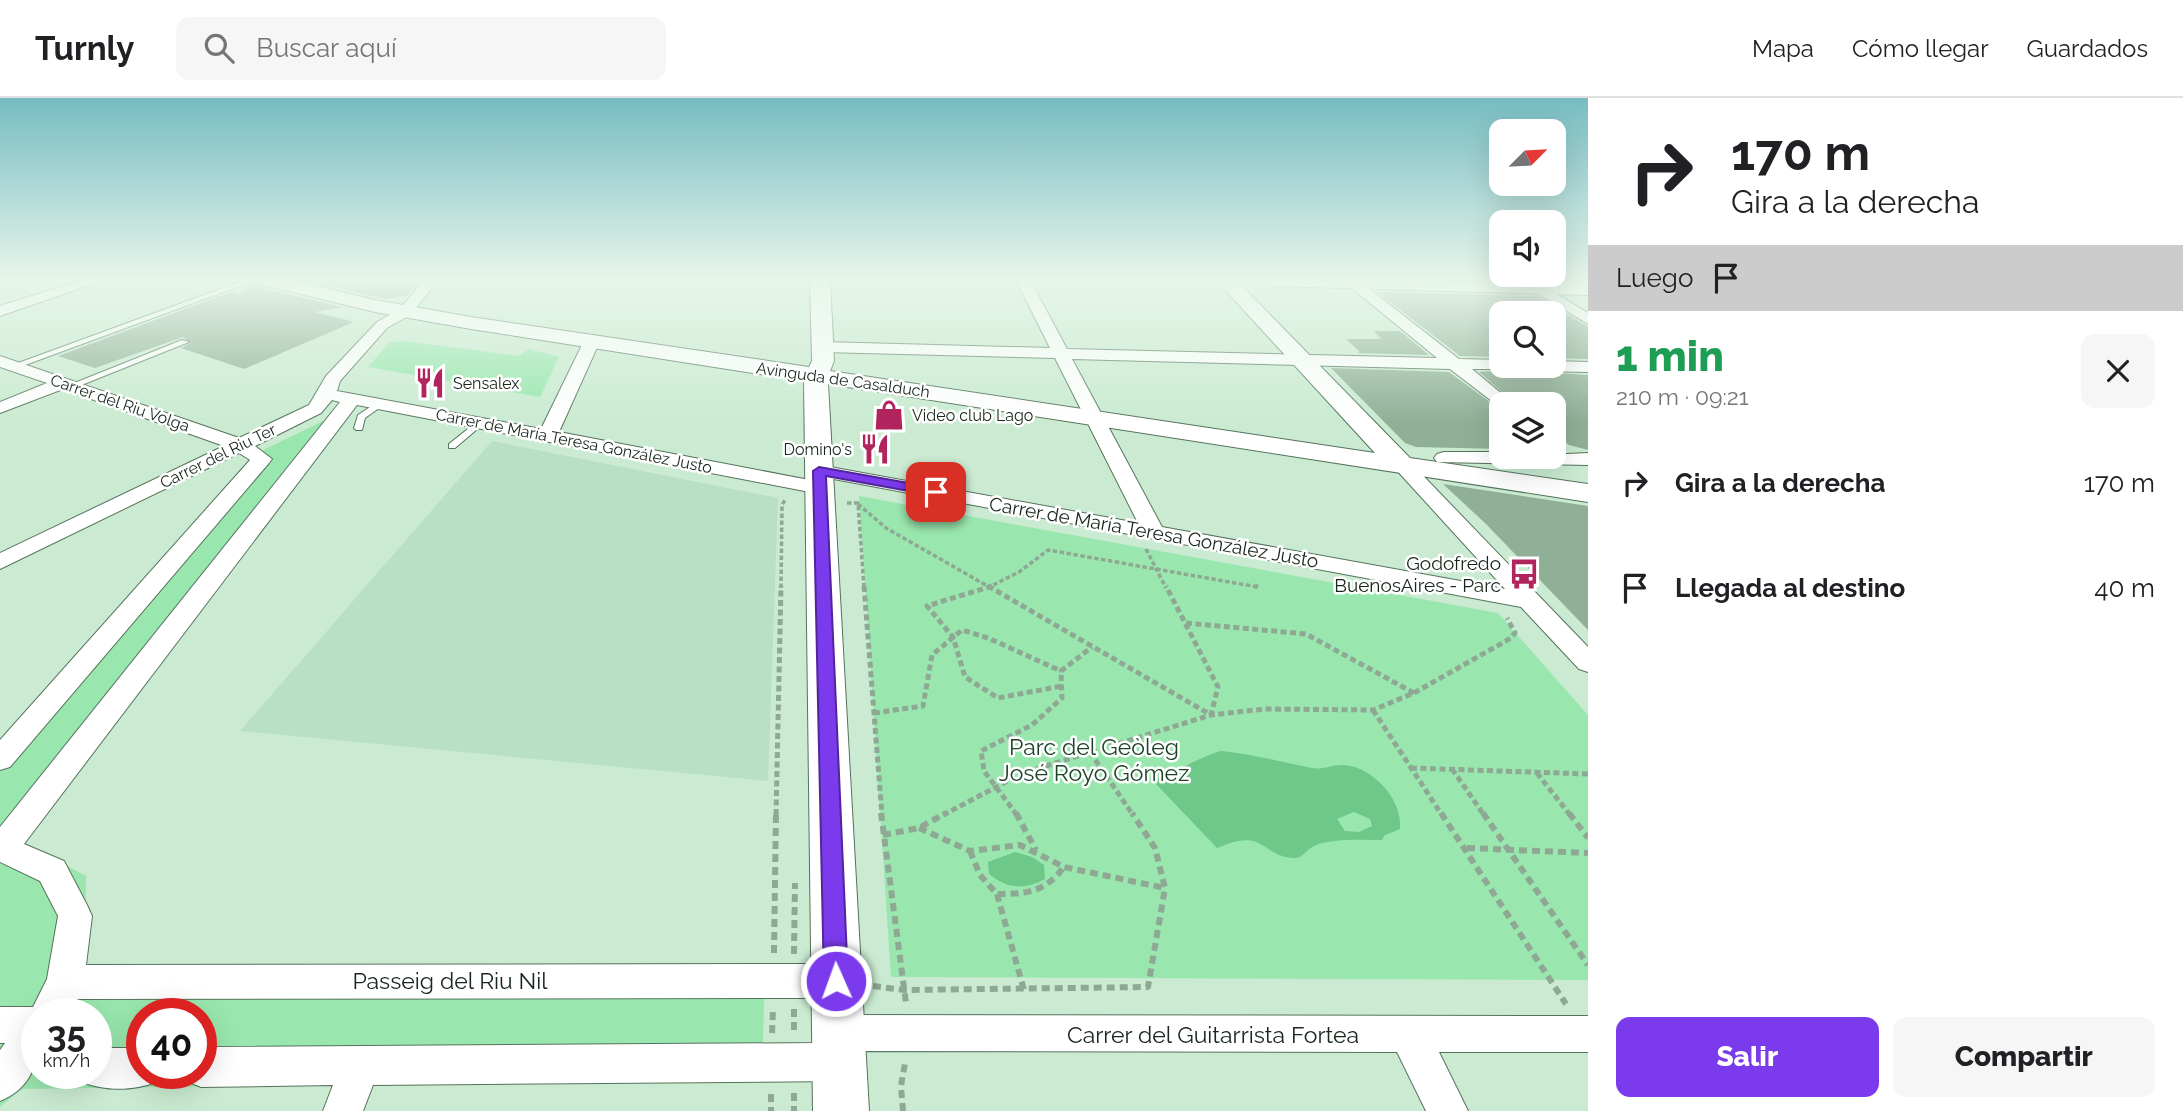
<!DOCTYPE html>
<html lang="es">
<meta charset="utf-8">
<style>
body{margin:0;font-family:Raleway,sans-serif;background:#f6f6f6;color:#202124;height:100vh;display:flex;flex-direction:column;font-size:26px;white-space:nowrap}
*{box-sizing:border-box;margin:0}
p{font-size:23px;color:#757577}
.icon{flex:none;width:38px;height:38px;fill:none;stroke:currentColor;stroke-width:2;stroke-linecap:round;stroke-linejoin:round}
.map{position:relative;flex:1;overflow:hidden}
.details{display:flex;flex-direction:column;background:#fff;width:595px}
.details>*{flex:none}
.hud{background:#fff;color:#202124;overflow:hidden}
.needle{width:46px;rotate:66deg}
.tools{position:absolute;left:1489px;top:21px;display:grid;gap:14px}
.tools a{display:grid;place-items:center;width:77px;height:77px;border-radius:14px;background:#fff;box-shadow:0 7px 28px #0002;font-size:35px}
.speed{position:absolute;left:21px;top:900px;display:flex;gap:14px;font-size:35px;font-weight:700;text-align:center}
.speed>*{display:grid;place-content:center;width:91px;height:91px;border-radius:50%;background:#fff;box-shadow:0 7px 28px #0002;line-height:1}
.speed small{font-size:18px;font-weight:400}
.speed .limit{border:10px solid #d22;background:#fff;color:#111}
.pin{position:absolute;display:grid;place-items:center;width:60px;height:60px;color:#fff;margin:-30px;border-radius:14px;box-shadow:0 4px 10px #0006}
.me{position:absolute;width:77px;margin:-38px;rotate:358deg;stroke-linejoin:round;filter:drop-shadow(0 0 5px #0008)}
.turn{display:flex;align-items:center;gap:24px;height:147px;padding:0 28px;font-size:32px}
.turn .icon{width:91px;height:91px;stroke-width:2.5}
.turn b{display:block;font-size:49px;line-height:60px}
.then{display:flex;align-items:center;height:66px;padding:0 28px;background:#0003;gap:14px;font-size:26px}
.round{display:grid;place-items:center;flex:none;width:74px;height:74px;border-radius:14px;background:#f6f6f6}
.summary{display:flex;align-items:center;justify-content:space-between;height:119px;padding:0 28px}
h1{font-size:42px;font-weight:800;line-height:52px;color:#1e9e55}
.action{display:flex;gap:14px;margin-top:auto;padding:14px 28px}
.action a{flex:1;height:80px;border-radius:14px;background:#7c3aed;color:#fff;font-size:28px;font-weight:800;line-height:80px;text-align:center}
.action a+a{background:#f6f6f6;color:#202124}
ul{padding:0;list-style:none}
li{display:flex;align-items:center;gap:21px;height:105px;padding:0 28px}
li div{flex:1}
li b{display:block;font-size:26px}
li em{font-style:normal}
header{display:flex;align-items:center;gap:42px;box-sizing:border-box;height:98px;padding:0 35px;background:#fff;border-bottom:2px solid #e0e0e0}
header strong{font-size:33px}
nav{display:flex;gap:38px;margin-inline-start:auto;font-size:24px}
.search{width:490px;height:63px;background:#f6f6f6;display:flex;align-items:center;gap:18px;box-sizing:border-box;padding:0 24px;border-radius:14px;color:#757577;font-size:26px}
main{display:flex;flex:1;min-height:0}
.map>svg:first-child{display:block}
.built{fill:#b9e0c2}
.green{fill:#99e7ae;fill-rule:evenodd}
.water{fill:#6dc889;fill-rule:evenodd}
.building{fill:#8fb097}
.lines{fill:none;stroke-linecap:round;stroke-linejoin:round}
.lane-casing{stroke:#55735c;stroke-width:2}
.street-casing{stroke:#55735c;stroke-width:2}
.secondary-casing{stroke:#55735c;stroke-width:2}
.path-far2{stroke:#8ea894;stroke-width:3.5;stroke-dasharray:4.5 2.5;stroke-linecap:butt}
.path-far1{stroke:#8ea894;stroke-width:5;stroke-dasharray:6 3.5;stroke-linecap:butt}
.path{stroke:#8ea894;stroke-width:6;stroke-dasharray:8 5;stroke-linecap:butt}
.lane{fill:#fff;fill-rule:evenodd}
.street{fill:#fff;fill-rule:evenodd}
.secondary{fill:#fff;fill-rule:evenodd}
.route{fill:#7c3aed;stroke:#51269a;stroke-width:2}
.labels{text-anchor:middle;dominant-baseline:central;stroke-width:5;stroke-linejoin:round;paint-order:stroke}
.far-street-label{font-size:16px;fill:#19261c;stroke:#fff}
.far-poi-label{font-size:16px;fill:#19261c;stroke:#fff;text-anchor:start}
.street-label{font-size:19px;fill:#19261c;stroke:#fff}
.poi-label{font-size:19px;fill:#19261c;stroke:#fff;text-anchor:end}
.near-park-label{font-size:23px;fill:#1e4329;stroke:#fff}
.near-street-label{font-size:23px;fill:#19261c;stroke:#fff}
</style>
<header>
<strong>Turnly</strong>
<div class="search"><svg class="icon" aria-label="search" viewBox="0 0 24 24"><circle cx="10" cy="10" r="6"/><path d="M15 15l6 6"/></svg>Buscar aquí</div>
<nav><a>Mapa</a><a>Cómo llegar</a><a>Guardados</a></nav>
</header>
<main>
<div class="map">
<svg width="1588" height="1013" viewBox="0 0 1588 1013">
<rect width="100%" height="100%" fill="#caebd1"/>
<path class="built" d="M492,343L778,400L768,683L240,633Z"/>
<path class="green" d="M403,243L519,258L529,251L559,259L540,299L368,269L389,245Z
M344,313L352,314L20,742L86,778L85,869L765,870L762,981L22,991L0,1009V649L265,351ZM37,915H96V975H37ZM142,915H201V975H142Z
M859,398L1498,515L1588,617V882L891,879Z"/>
<path class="water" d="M1221,653C1252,656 1281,664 1312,670C1323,672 1333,666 1344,667C1373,669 1403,702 1400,731L1385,737L1382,742C1361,742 1336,740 1316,747C1307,750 1303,761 1294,760C1260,759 1267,728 1217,750L1156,686L1158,681C1180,672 1197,660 1221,653ZM1354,714L1370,721L1372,728L1359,734L1345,733L1337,721Z
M1015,754L1032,759L1044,767L1045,781C1025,792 1007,791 989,776L988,764Z"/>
<path class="building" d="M305,182H420L408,197L385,201Z
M256,185L258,189L342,209L315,214L354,224L244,271L181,250L191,245L183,239L95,270L58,258L231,194L244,197L245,189Z
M1377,194L1537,198L1588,229V261L1554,260V215H1502V259L1460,258Z
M1374,233H1400L1429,257L1357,255L1360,254L1346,241H1381Z
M1331,270L1449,274L1502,313V351L1416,349L1405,345Z
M1510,272L1588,277V352L1569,347L1554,335V306H1516L1479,274Z
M1443,386L1588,408V532L1486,426Z"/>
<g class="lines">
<g class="lane-casing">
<path id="lane" d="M245,182H256L17,270L10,268Z
M182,242L189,244L74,290L67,288Z
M379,303L384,306L382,308L365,320L362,332H356L354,330L358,317Z
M479,322L482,323V327L455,350H449V346Z"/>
</g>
<g class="street-casing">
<path id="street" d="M82,182H104L0,218V208Z
M424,182H439L410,217L387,230L340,283L337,293L541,331L583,245L591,240L599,245L559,334L820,384L830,390L820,396L357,307L24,746L64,763L87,807L92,818L86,867L836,866L849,871L854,883L849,895L836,900L76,901L68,915H37C37,953 42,985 0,1003V952L5,945H0V909H33L47,881L58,818L40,783L0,764V729L340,304L332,302L321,315L255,348L272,361L269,365L10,669L0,672V642L250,362L239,355L0,471V455L224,348L63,291L0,315V304L47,285L0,269V258L239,340L309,307L326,278L377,224L400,211Z
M1016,182H1030L1067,251L1437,260L1342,182H1358L1459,261L1502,262V268H1510L1508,271H1472L1514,306H1502V311L1450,271L1072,261L1162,429L1505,491L1391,366L1401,360L1408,362L1588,549V574L1579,571L1521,509L812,377L809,373L819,367L1138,425L1055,260L823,254L815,249L823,244L1050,250Z
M1515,182H1533L1588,215V226Z
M1554,263L1588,264V274L1535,273L1527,268H1554Z
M1444,354H1502V359L1588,355V367L1437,364L1434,360L1437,356Z
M837,917L1588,918V954H1439L1468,1013H1426L1397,954L854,953L859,964L853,978L839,983L373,987L363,1013H323L333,987L201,989L187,983L184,975H201V949L822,945L818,935L823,922Z
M96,950H142V975H160L156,984C134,993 104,993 82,984L78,975H96Z"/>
</g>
<g class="secondary-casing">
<path id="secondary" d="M257,182H292L375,202L471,219L809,269L812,263L810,182H830L834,263L830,273L1375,355L1216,182H1236L1410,360L1588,386V404L828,286L869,1013H813L804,283L471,231L375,214L259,186Z
M1262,182L1588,185V197L1271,188Z"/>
</g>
<path class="path-far2" d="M847,405H858L864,490
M858,406L886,430L991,490
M1146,451L1166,490
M781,490L782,407L785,402
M987,490L1019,474L1048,452L1258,489"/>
<path class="path-far1" d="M864,488L882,717
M988,488L1211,617L1218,589L1166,488
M992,488L927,508L953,539L965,579L998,600L1062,588
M1255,488L1258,489
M1186,525L1306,536L1414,595
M1373,612L1442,717
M874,615L923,608L932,557L962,532L988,540L1061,573
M1090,654L1133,717
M1411,670L1588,676
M1452,671L1484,717
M1537,675L1570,717
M776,717L781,488
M943,717L1023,675L1211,617L1264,611L1373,612L1414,595L1511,540L1515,535L1507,520
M1017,717L984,673L981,653L1032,627L1062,600L1061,573L1092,549"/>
<path class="path" d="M881,715L906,905
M1016,715L1036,752
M1441,715L1566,906
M1483,715L1588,867
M1569,715L1588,740
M919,730L970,753L1020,747L1064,769L1165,790
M883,737L919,730L946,715
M1467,750L1588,755
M970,753L980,777L997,796C1027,796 1045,794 1064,769
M997,796L1024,892
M774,855L776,715
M794,856L795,785
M873,888L904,892L1148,889L1165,790L1155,750L1132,715
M794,911V933
M772,935L773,912
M794,995V1013
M771,996V1013
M903,1013L901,988L905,965"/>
<use href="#lane" class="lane"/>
<use href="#street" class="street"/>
<use href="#secondary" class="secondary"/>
</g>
<linearGradient id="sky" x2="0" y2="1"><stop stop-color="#77bcc2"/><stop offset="0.56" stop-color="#e7f6ea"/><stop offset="1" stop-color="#e7f6ea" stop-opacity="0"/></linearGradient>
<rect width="1588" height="324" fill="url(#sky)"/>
<path class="route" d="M819,369L936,390L942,394L936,398L826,378L848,883L845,891L836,894L828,891L824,883L813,373Z"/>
<defs>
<g id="restaurant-bare" transform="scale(2.415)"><path d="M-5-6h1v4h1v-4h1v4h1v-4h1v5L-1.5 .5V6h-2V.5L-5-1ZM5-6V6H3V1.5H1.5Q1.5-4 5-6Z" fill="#b1245d" stroke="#fff" stroke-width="2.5" paint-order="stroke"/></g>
<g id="shop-bare" transform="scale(2.415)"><path d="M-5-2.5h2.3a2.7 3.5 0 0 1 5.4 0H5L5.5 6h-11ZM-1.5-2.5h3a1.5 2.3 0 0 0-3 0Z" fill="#b1245d" stroke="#fff" stroke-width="2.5" paint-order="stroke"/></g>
<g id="bus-bare" transform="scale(2.415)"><path d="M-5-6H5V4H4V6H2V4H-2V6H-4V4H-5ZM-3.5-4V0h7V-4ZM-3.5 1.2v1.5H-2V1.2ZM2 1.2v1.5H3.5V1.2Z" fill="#b1245d" stroke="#fff" stroke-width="2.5" paint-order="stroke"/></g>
</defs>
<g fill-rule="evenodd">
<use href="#restaurant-bare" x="430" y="285"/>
<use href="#shop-bare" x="889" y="317"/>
<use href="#restaurant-bare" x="875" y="351"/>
<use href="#bus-bare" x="1524" y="476"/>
</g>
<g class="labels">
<g class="far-street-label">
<text transform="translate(843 282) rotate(8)">Avinguda de Casalduch</text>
<text transform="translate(120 305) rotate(19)">Carrer del Riu Volga</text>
<text transform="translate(574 343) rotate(11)">Carrer de María Teresa González Justo</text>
<text transform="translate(218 358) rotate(-26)">Carrer del Riu Ter</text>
</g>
<g class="far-poi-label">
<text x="453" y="285">Sensalex</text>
<text x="912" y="317">Video club Lago</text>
<text x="852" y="351" text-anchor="end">Domino's</text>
</g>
<g class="street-label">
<text transform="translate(1154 434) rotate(10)">Carrer de María Teresa González Justo</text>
</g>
<g class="poi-label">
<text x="1501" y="465">Godofredo<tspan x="1501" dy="22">BuenosAires - Parc</tspan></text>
</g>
<g class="near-park-label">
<text x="1094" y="648">Parc del Geòleg<tspan x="1094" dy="26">José Royo Gómez</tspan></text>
</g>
<g class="near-street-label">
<text x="450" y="882">Passeig del Riu Nil</text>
<text x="1213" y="936">Carrer del Guitarrista Fortea</text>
</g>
</g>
</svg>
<div class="tools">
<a><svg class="needle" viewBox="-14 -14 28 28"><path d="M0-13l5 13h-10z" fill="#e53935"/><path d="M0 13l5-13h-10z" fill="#757577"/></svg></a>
<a><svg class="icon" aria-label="sound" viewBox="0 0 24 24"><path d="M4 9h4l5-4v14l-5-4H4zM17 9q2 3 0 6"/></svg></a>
<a><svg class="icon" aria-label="search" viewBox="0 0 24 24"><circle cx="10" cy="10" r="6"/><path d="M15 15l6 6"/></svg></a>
<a><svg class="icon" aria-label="layers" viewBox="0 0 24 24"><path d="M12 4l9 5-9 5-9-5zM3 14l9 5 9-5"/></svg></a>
</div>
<div class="speed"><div>35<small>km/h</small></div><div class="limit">40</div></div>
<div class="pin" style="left:936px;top:394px;background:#d93025"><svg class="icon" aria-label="arrive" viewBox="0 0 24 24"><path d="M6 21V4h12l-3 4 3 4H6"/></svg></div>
<svg class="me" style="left:836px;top:883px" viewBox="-20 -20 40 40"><circle r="17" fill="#7c3aed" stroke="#fff" stroke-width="3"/><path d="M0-11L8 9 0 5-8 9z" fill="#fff"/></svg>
</div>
<section class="details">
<div class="hud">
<div class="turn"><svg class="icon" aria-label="right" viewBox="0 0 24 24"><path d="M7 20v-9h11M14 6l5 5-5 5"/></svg><div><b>170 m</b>Gira a la derecha</div></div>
<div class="then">Luego<svg class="icon" aria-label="arrive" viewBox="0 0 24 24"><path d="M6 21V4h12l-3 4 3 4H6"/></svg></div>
</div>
<div class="summary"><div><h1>1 min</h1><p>210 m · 09:21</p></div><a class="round"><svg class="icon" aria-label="close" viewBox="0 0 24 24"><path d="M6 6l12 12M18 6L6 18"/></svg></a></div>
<ul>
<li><svg class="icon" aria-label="right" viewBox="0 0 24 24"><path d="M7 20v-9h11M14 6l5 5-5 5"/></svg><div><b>Gira a la derecha</b></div><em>170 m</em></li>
<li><svg class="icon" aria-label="arrive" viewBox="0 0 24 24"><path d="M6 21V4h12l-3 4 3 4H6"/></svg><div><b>Llegada al destino</b></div><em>40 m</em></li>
</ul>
<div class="action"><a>Salir</a><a>Compartir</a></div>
</section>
</main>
